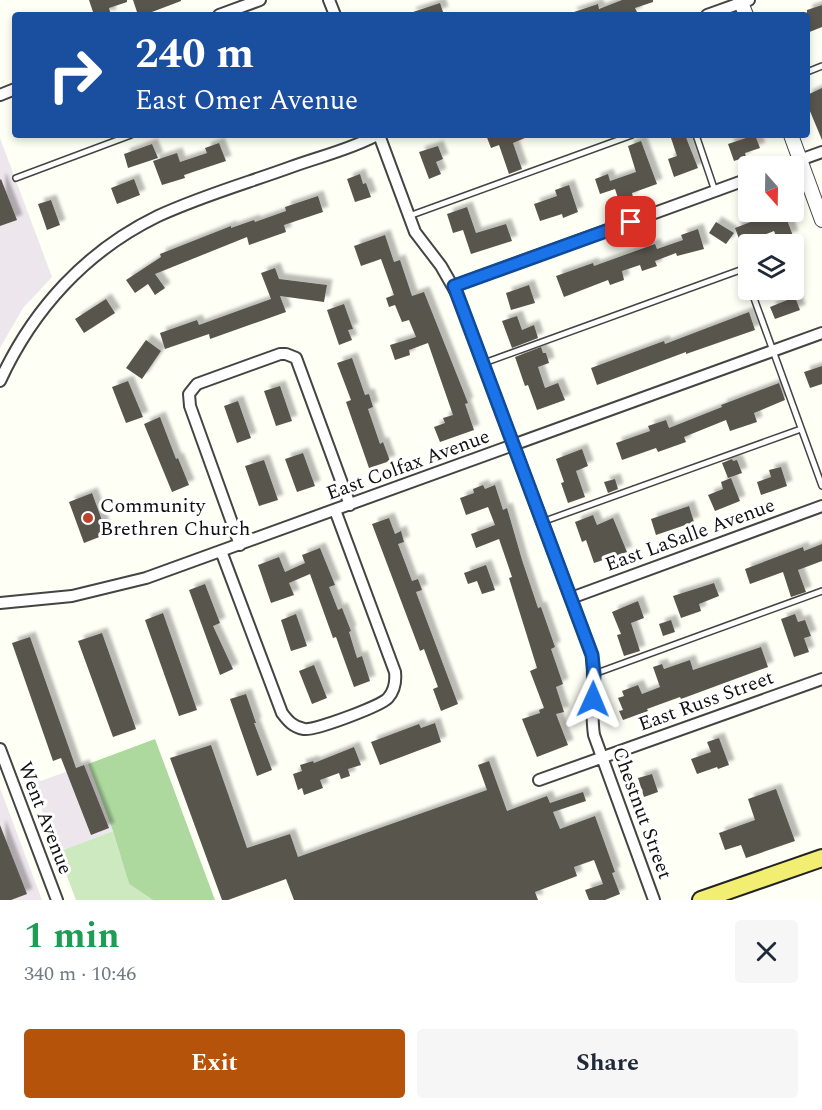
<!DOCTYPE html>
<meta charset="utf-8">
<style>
body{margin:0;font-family:Spectral,serif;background:#f6f6f7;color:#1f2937;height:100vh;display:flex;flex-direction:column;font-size:22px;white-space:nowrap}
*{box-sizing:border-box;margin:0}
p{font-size:20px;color:#747a83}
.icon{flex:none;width:33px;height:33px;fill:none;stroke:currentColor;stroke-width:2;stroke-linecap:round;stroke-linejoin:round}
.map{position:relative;height:900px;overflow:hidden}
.drawer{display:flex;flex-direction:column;background:#fff;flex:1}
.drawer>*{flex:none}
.top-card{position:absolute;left:12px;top:12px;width:798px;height:126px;border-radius:6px;box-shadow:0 3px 9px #0003;background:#1a4fa0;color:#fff;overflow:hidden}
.needle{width:39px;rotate:160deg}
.tools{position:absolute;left:738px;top:156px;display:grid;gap:12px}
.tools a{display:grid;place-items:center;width:66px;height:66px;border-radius:6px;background:#fff;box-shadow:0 3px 9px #0003;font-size:30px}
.pin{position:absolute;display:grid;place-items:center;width:51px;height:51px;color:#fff;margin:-26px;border-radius:12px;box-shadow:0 3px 9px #0006}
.me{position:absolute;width:66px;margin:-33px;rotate:1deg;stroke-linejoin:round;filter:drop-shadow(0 0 4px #0008)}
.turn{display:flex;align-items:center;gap:21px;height:126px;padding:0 24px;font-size:27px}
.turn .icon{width:78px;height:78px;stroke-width:2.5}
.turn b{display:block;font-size:42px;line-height:51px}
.round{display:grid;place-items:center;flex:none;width:63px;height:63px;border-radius:6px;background:#f6f6f7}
.overview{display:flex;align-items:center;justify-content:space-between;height:102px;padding:0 24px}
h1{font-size:36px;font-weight:700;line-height:45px;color:#1e9e55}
.action{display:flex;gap:12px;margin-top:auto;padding:12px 24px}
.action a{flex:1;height:69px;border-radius:6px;background:#b45309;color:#fff;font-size:24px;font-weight:700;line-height:69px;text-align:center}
.action a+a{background:#f6f6f7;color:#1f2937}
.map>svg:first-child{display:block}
.industrial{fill:#eee6ed}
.green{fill:#cce9bf}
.forest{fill:#add99e}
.building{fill:#59544d;filter:url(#shadow)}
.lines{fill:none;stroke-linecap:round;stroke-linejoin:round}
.service-casing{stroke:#444;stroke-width:8}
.minor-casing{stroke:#444;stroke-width:14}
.tertiary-casing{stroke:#444;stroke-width:16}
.primary-casing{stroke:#222;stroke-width:20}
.service{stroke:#fff;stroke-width:5}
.minor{stroke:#fff;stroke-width:10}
.tertiary{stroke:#fff;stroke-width:14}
.primary{stroke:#f2ee71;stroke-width:16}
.route-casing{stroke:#114b97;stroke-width:15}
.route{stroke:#1a73e8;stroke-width:10}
.poi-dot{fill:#bc442d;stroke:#fff;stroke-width:2}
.labels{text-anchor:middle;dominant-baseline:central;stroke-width:6;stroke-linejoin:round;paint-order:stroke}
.street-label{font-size:20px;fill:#111;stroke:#fff}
.poi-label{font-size:20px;fill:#111;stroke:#fff;text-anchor:start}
</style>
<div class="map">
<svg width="822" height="900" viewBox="0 0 822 900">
<defs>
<filter id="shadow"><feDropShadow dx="5.5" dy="-5.5" stdDeviation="1.5" flood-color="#0004"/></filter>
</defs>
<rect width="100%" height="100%" fill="#fefff5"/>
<path class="industrial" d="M0,138L52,277L23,308L0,348Z
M88,764L113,831L58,852L32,784Z
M0,788L42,900H0Z"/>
<path class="green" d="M113,831L129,884L153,900H76L58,852Z"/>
<path class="forest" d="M155,739L215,900H153L129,884L113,831L88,764Z"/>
<path class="building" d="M89,0H127V2L109,8L111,15H94Z
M133,0H181V1L144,15H138Z
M622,0H653V2L635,8L637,12L630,15H572L571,13L598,4L599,9Z
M440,3L443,12L434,15H411L410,13Z
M822,5V27L807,33V10Z
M822,88V140L807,104V95Z
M486,135H532L513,143L522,169L509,174L499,145L491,148Z
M670,135H685L698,168L674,177L668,159L677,156Z
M755,135L760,148L745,153L746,157L734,161L728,144Z
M641,141L657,184L632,193L633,197L619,201L615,189L600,194L595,179L608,174L610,181L636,172L628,146Z
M219,143L226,161L184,175L185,178L162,185L153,161L177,153L180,162L207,153L205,148Z
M152,144L158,158L128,168L124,154Z
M438,146L443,159L436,162L441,174L429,179L419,152Z
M360,174L363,184L366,183L371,197L355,202L347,179Z
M1,179L17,220L0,226V180Z
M134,179L140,195L117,204L111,188Z
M569,185L578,212L563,218L562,214L540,221L534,204L557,196L555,190Z
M318,196L323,212L284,225L286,232L249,245L247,237L155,274L165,288L155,295L148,284L135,293L126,280L161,257L160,254L231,226V228L254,220L255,222L286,211L285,207Z
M51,200L60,225L47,230L38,204Z
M467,207L476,233L506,224L512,241L471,254L463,230L453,233L447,214Z
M767,212H784L793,236L778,241L774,231L741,244L735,228L769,215Z
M716,222L734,233L726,244L709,233Z
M698,229L704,249L677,256L676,253L655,261L657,266L642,271L640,265L622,271L624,280L610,285L608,280L564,297L556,276L593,263L594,266L655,244L657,249L683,240L681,235Z
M385,235L394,262L400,260L412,296L424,292L468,403L465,404L474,430L440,442L434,427L445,423L443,418L453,415L428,343L409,350L410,355L395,360L390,345L416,337L409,320L402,322L395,305L389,307L386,298L394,295L381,259L361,266L354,246Z
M275,268L279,279L327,285L324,302L280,296L286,312L210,339L209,334L165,349L160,333L197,320L199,325L271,299L261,273Z
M529,285L535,303L511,310L506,293Z
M795,297L800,310L775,319L770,307Z
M106,299L115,313L84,333L75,319Z
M344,304L353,329L348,330L352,340L339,345L327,310Z
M749,312L755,330L686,354V352L597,385L591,368L664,341L665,344Z
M517,316L522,330L534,325L538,338L512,348L502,321Z
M146,340L161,351L142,379L126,368Z
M541,347L543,353H546L549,363L538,367L545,388L558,383L565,400L537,410L528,385L525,386L515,357Z
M352,358L365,395L369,394L373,407L368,409L380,444L383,442L390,461L369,468L346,402L351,400L337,363Z
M822,366V384L810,388L804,372Z
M128,381L143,417L126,423L112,387Z
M779,383L785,400L754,413L757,422L730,431L726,420L684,437L686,442L658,452L656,448L622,460L616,443L650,431L648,426L666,420L669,428L722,407L721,405Z
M280,386L292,421L276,426L264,391Z
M238,401L251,438L237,443L224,406Z
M160,417L176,459L178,458L189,485L172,492L144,424Z
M582,449L588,466L576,471L585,497L568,503L561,483L564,482L556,459Z
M303,453L315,486L297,492L285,459Z
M732,459L733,461L737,460L742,473L728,478L722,463Z
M264,460L278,500L259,506L245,466Z
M781,467L787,486L761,495L757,482L771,477L769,470Z
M731,478L740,501L715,511L708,495L723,489L721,482Z
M615,479L618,489L608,493L604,482Z
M483,485L485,489L495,485L503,510L507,508L522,560L538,608L541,607L555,647L551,649L563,684L556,687L564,712L556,714L568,745L537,757L522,719L540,713L539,710L544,708L530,671L537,668L509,578L512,577L499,539L476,548L471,534L495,525L488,507L466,515L460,498L474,493L473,489Z
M92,493L107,534L84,543L69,502Z
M689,506L694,522L656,535L651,519Z
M593,515L597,525L613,518L627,552L594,563L586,540L582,542L575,522Z
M389,518L395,534L401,531L404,542L398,544L412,581L418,579L422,590L416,592L458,704L441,711L433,689L438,687L424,649L420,651L372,524Z
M822,544V561L798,570L806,592L791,597L783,572L750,584L745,569L803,547L804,551Z
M320,548L335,585L329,587L338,610L342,608L351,631L349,632L357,658L362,656L370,681L354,687L336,637L333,638L310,574L289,583L294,595L271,603L258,565L279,557L285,572L305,563L302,555Z
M486,565L495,590L482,594L477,581L468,584L464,573Z
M714,583L719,596L699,604L701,611L681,618L673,596Z
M205,584L220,623L213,626L233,669L220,675L189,590Z
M638,601L644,618L631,623L640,651L624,656L617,635L621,634L612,612Z
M163,613L197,710L179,716L145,620Z
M296,614L307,646L291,651L281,620Z
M795,614L798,622L805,620L811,636L804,638L809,652L794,657L781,619Z
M671,620L675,632L663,636L659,624Z
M102,633L136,729L113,737L78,641Z
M30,637L76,768L84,765L109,828L91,835L61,758L53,761L12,643Z
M761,647L768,667L681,699L680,697L647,709L648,711L623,720L619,711L623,710L618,698L624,696L622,691L638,685L642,694L660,687L653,667L662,664L664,669L690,660L693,670Z
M314,665L327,698L312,704L299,671Z
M246,694L256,723H254L272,770L257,776L230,699Z
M435,723L441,742L380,765L371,742L419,724L421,728Z
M719,738L729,765L718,769L717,767L697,774L691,759L711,752L707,742Z
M211,745L247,848L290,834L298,857L487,790L478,765L489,761L507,811L547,796L550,803L583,792L586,801L553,812L560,829L595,816L615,872L612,873L620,894L605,900H589L585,890L603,884L594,860L574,867L577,876L535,892L538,900H294L286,879L228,900H222L170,758Z
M354,747L361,765L348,769L350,776L341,779L339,773L320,780L323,788L304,795L302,788L298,790L293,774L302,771L300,765L313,761L314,763Z
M652,774L658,792L644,797L638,778Z
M776,789L795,841L746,858L741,845L725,850L719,833L755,820L748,799Z
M0,825L27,894L11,900H0Z"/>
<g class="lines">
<g class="service-casing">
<path id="service" d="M807,72L822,66
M696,135L715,191
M16,178L131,135
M409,216L632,135
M751,290L822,486
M484,363L743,269L748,284
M542,522L801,429
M594,674L822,591"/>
</g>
<g class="minor-casing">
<path id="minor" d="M329,0L335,15
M219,15L260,0
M707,15L749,0
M0,95L15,89
M379,135L415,232L441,266L457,294L592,655C595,682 590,708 594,735L654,900
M783,166L822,152
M454,286L748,179
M0,381C33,309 86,251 158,216C201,196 247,183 291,167C318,157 352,149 377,135
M240,545L190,406L189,394L197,384L280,354H286L296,358L350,505
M221,551L282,713C288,721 293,727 304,729C314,731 381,706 388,698C395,690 396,681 395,672L335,510
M571,598L822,506
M0,603L72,596L146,578L822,333
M0,749L57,900
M539,780L822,679"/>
</g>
<g class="tertiary-casing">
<path id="tertiary" d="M740,0L746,15
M791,135L822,220"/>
</g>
<g class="primary-casing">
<path id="primary" d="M701,900L822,858"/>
</g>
<use href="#service" class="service"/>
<use href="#minor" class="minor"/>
<use href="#tertiary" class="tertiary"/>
<use href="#primary" class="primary"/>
</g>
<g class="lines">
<g class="route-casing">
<path id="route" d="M593,699L594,674L592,655L454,286L631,222"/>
</g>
<use href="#route" class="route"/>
</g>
<circle class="poi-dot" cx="88" cy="518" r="6"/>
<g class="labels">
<g class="street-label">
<text transform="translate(408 465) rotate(-20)">East Colfax Avenue</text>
<text transform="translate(690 535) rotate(-20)">East LaSalle Avenue</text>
<text transform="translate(706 701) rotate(-20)">East Russ Street</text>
<text transform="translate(642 813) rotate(70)">Chestnut Street</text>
<text transform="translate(45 818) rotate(69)">Went Avenue</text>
</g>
<g class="poi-label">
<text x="100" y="506">Community<tspan x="100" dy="23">Brethren Church</tspan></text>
</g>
</g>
</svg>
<div class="tools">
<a><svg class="needle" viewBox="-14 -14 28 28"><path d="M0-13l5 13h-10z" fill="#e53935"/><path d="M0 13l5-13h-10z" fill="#747a83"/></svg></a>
<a><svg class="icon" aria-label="layers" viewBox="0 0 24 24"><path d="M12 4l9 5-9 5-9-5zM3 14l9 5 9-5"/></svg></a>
</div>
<div class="pin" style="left:631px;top:222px;background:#d93025"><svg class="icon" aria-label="arrive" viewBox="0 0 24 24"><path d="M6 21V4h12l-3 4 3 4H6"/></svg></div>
<svg class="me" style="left:593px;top:699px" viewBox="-20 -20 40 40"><path d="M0-17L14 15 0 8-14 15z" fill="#1a73e8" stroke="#fff" stroke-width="4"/></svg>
<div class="top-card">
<div class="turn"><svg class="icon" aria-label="right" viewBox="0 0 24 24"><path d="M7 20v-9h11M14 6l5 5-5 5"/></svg><div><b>240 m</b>East Omer Avenue</div></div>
</div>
</div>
<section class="drawer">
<div class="overview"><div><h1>1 min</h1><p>340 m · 10:46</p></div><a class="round"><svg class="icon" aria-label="close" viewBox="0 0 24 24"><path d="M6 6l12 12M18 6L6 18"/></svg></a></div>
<div class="action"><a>Exit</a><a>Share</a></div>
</section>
